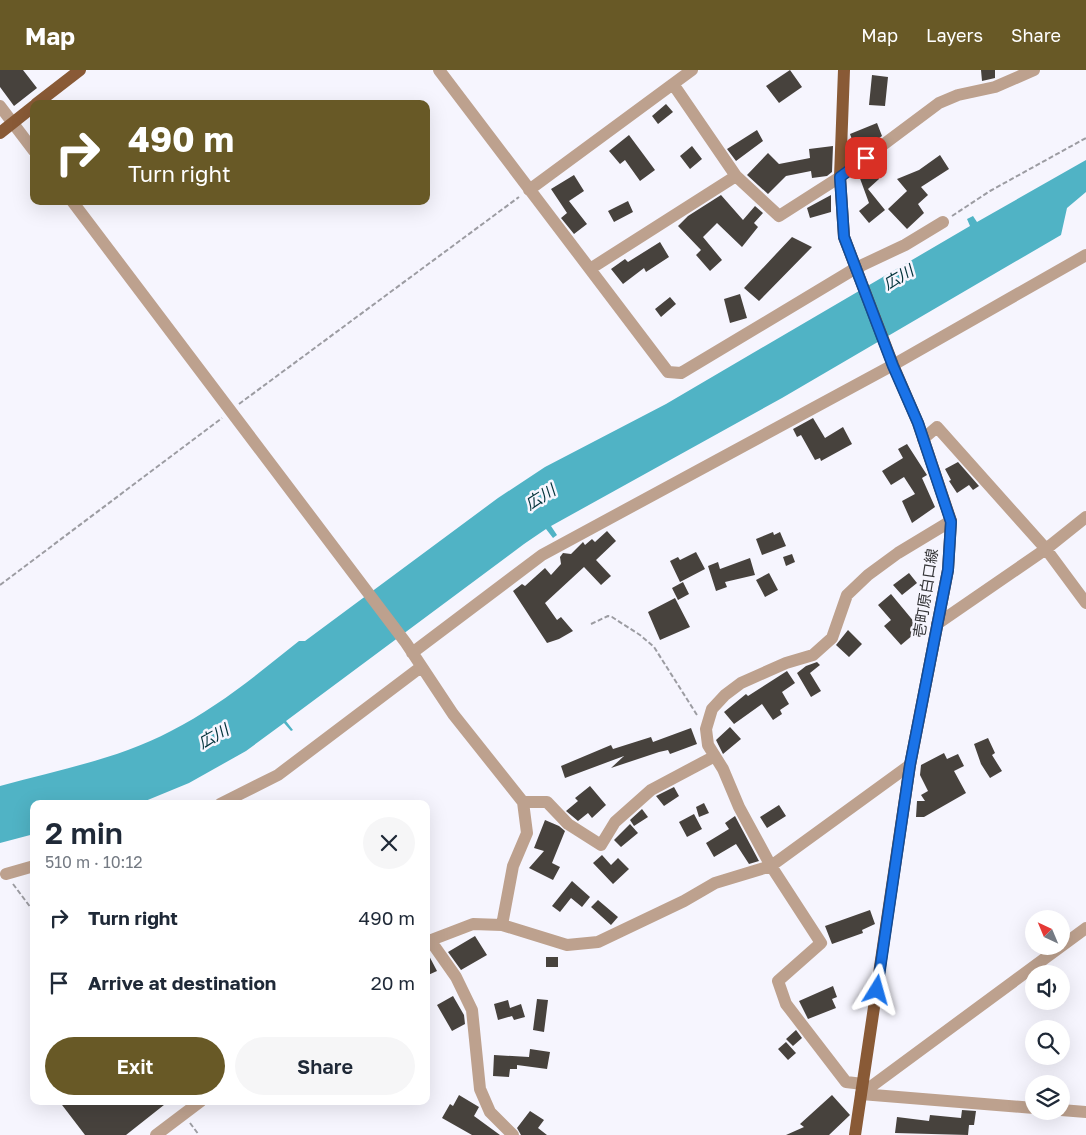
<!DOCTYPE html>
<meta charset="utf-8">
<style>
body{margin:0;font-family:"Golos Text","Noto Sans JP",sans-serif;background:#f6f6f7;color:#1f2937;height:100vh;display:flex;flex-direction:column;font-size:19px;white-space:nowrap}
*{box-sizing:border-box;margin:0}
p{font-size:16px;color:#747a83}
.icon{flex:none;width:28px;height:28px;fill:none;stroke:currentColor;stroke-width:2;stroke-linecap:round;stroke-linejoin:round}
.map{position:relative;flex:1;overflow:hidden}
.panel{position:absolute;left:30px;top:730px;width:400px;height:305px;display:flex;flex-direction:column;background:#fff;border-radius:10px;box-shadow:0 5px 20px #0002}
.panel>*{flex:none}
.guide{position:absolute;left:30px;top:30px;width:400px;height:105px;border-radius:10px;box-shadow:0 5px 20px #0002;background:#685926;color:#fff;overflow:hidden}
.needle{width:32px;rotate:316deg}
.controls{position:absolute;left:1025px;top:840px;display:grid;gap:10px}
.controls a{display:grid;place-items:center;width:45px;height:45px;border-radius:50%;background:#fff;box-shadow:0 5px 20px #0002;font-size:25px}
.pin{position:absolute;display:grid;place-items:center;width:42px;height:42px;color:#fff;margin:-21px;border-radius:10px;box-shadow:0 2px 8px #0006}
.me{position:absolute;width:55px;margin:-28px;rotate:8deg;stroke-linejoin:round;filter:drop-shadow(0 0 4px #0008)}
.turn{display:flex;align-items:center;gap:18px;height:105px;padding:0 15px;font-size:22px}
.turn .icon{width:65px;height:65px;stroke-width:2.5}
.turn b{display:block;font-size:35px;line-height:42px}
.round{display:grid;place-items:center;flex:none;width:52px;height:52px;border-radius:26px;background:#f6f6f7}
.headline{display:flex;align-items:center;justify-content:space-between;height:85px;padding:0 15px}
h1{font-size:30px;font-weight:600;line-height:38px}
.primary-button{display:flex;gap:10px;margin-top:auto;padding:10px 15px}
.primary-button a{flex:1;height:58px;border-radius:30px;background:#685926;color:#fff;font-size:20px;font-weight:600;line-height:58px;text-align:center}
.primary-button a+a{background:#f6f6f7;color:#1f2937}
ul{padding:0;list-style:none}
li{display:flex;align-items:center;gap:15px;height:65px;padding:0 15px}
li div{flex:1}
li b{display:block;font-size:19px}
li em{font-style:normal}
header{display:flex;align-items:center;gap:30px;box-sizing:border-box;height:70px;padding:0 25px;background:#685926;color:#fff}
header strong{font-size:24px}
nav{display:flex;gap:28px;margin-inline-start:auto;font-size:18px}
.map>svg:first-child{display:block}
.water{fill:#50b3c5}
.building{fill:#47423d}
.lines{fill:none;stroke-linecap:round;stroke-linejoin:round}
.path{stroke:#9c9ca2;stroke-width:2;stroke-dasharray:5 2.5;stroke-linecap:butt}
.minor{stroke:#bda18e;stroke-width:12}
.major{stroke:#895a36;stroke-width:12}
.route-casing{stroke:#114b97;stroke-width:12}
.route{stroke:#1a73e8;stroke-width:9}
.labels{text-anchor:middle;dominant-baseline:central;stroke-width:5;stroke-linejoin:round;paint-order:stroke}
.street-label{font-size:15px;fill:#343437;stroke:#f6f5fe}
.water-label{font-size:16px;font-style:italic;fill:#01323a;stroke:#f6f5fe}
</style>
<header>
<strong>Map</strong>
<nav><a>Map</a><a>Layers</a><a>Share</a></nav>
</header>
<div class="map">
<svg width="1086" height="1065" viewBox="0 0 1086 1065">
<rect width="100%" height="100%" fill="#f6f5fe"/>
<path class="water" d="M1086,90V122L1067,138L1061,165L782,328L551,456L557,465L553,468L546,459L524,474L286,651L293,660L291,661L284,653L246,681L189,713L138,734H34V764L0,773V716C57,700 119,689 171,661C218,637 259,603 299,571H305L498,428L545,397L666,334L970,156L967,149L973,146L977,152Z"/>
<path class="building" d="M0,0H23L37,18L14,36L0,17Z
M790,0L802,17L779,33L766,16Z
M981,0H995V8L982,11Z
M872,5L888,7L885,36L869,35Z
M666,34L673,42L658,54L652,46Z
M877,53L882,66L857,84L850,64Z
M757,60L763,71L736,91L727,79Z
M629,65L655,100L640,111L625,90L620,94L609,81Z
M692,76L702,89L690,99L680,86Z
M833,76L832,102L827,106L812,108L811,101L786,106L768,124L747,105L768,83L779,94L810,88L809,79Z
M940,85L949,99L921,117L928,125L918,134L924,143L907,159L888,139L907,121L897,109L919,100Z
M873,92L879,109L868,119L885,140L869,153L859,141L869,133L858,103Z
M574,105L584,121L569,131L587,154L574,164L561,148L567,143L551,119Z
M721,125L743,150L755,136L763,143L754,153L758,157L742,177L717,153L703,167L722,190L710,201L696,185L701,180L678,156L688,146Z
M831,125V142L810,148L807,138Z
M628,131L633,142L614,152L608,141Z
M792,167L812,177L759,231L744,218Z
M660,172L669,187L646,202L644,198L623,214L611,199L625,189L628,192Z
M740,224L747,248L730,253L724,229Z
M670,227L676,234L661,247L655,239Z
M813,348L825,368L843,357L852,374L821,391L820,388L815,390L801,365L797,367L793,359Z
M907,374L927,405L922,408L935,437L912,453L902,431L915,424L904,407L891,415L882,401L903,388L898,379Z
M958,392L979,416L973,420L969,415L957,423L949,411L951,410L945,399Z
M607,461L616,471L596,490L611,506L601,515L584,497L545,533L557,550L561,547L573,561L559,569L547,573L513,521L522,514L525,516L545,498L551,505L561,494L560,487L563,483L571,484L583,472L585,475L592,469L595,472Z
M773,462L774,465L780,462L786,476L762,485L756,469Z
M696,482L705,499L680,512L670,491L678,487L680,490Z
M792,484L795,492L786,496L783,487Z
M750,488L755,505L725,512L727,517L716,521L708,496L718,492L720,499Z
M769,503L778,520L765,527L756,510Z
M909,503L917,513L902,525L893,515Z
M683,512L689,524L678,530L672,518Z
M891,524L920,559L901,575L884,556L891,550L878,535Z
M675,528L690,557L660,570L648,542Z
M848,560L862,574L849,587L836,575Z
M817,592L820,595L810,603L821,621L811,627L797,603L806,596Z
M787,601L795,613L782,622L789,634L780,640L782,644L773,650L762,634L734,654L724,642L746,624L748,626Z
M730,657L741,669L723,684L716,670Z
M691,658L697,674L670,684L668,680L659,682L611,698L624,686L565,708L561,696L611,675L613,679L651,667L653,672Z
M988,668L995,683L992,685L1002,701L990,708L981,694L974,674Z
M944,683L947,689L958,684L964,696L954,701L966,723L924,747H916L917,731H925L921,725L928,721L920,705L921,695Z
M590,716L606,735L592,748L588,743L578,751L566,741L578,731L575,728Z
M674,717L679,726L664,736L656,726Z
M704,733L709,743L699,747L696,737Z
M779,735L786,746L767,758L760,747Z
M642,739L648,747L634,756L630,750Z
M694,744L702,759L687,767L679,752Z
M735,746L759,791L749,794L736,774L714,787L706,773L729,759L725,753Z
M545,750L559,756L565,761L552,793L560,797L553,810L529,798L544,781L534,778Z
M630,754L638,763L621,777L614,770Z
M602,785L611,795L618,788L629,799L613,814L593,793Z
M572,811L590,827L582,837L571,828L560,842L552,836Z
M598,830L618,847L611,855L591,837Z
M870,840L875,854L862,860L863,863L832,874L825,856Z
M475,866L487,885L461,900L448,882Z
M426,880L437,901L426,906Z
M546,887H558V897H546Z
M833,916L837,927L832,929L836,938L808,949L799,931Z
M453,926L464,945L465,954L452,961L437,935Z
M537,929L548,930L544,962L533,960Z
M508,930L510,938L521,934L525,947L514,950L512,946L498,950L494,934Z
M796,960L802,968L793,976L786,969Z
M786,972L796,983L788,990L778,979Z
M530,979L550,982L547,999L517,995V999H510L509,1007L493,1006L494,985L529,987Z
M459,1025L479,1037L474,1046L500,1065H472L442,1048L450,1034L453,1036Z
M832,1025L850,1045L829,1065H786L804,1057L800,1054Z
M59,1031H169L126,1065H85Z
M962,1040L976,1041L974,1055H969L968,1065L895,1063L897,1047L929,1051L930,1045L961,1048Z
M530,1041L544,1050L538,1058L547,1065H521L517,1058Z"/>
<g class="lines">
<path class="path" d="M952,146L990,121L1086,68
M239,334L519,127
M0,515L222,348
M591,554L608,546L612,547L640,565L654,577L697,645
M13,814L34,842
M190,1053L199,1065"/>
<path class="minor" d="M439,0L668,302L681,303L856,198L905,175L943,152
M673,14L736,106L779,146L840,107L939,33L958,25L995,17L1034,0
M0,36L34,81
M529,120L692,0
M72,131L406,573L453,644L523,732L527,763L513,796L502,855
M590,199L736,106
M923,369L937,357L1046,479L1086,533
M937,554L1046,479L1086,447
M412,583L542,485L893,295L1086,185
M523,732H547L568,754L601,775L615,752L651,720L715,686
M220,734L278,705L421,597
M6,804L34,796
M430,870L456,907L472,940L480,1019L490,1042L513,1065
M426,872L473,854L502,855L567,875L598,872L684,831L715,813L771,796L910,695
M863,1014L846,1012L786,934L778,911L821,873L771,796L739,737L723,699L708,675L706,659L712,639L725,625L741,613L786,593L813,585L832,568L847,525L868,505L898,483L951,451
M861,1024L1086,858
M861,1024L1034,1038
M1061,1040L1086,1042
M156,1065L201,1031"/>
<path class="major" d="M844,0L840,107L844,167L893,295L918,353L951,451L948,500L910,695L855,1065
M36,34L80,0
M0,63L34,36"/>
</g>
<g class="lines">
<g class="route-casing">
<path id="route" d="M866,88L840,107L844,167L893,296L918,353L951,452L948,500L910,695L877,920"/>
</g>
<use href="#route" class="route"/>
</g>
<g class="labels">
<g class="street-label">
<text transform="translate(925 523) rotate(-81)">壱町原白口線</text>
</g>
<g class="water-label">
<text transform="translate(898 207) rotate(-30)">広川</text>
<text transform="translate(540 427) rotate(-32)">広川</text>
<text transform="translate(213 666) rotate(-29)">広川</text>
</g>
</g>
</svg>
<div class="controls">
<a><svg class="needle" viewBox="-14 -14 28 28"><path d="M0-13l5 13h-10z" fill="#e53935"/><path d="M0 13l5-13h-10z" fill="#747a83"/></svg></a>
<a><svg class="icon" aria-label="sound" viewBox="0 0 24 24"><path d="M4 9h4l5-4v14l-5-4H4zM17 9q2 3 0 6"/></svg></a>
<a><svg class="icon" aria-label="search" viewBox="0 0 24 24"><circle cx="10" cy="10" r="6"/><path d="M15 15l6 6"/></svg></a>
<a><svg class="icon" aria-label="layers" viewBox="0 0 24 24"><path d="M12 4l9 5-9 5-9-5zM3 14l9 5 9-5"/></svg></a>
</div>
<div class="pin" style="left:866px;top:88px;background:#d93025"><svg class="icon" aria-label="arrive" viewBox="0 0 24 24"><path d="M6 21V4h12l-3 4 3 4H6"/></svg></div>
<svg class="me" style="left:877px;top:920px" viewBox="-20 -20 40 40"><path d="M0-17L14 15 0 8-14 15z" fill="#1a73e8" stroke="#fff" stroke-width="4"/></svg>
<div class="guide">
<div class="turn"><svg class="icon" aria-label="right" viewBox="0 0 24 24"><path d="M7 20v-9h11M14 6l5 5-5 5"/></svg><div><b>490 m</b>Turn right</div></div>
</div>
<section class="panel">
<div class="headline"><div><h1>2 min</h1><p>510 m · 10:12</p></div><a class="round"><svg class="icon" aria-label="close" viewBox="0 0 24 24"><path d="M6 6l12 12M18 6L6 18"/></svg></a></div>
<ul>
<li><svg class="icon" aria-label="right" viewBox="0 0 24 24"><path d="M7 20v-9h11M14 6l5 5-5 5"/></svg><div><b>Turn right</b></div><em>490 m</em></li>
<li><svg class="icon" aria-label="arrive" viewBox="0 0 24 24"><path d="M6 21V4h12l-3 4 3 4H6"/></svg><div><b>Arrive at destination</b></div><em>20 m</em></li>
</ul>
<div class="primary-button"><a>Exit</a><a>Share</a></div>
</section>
</div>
